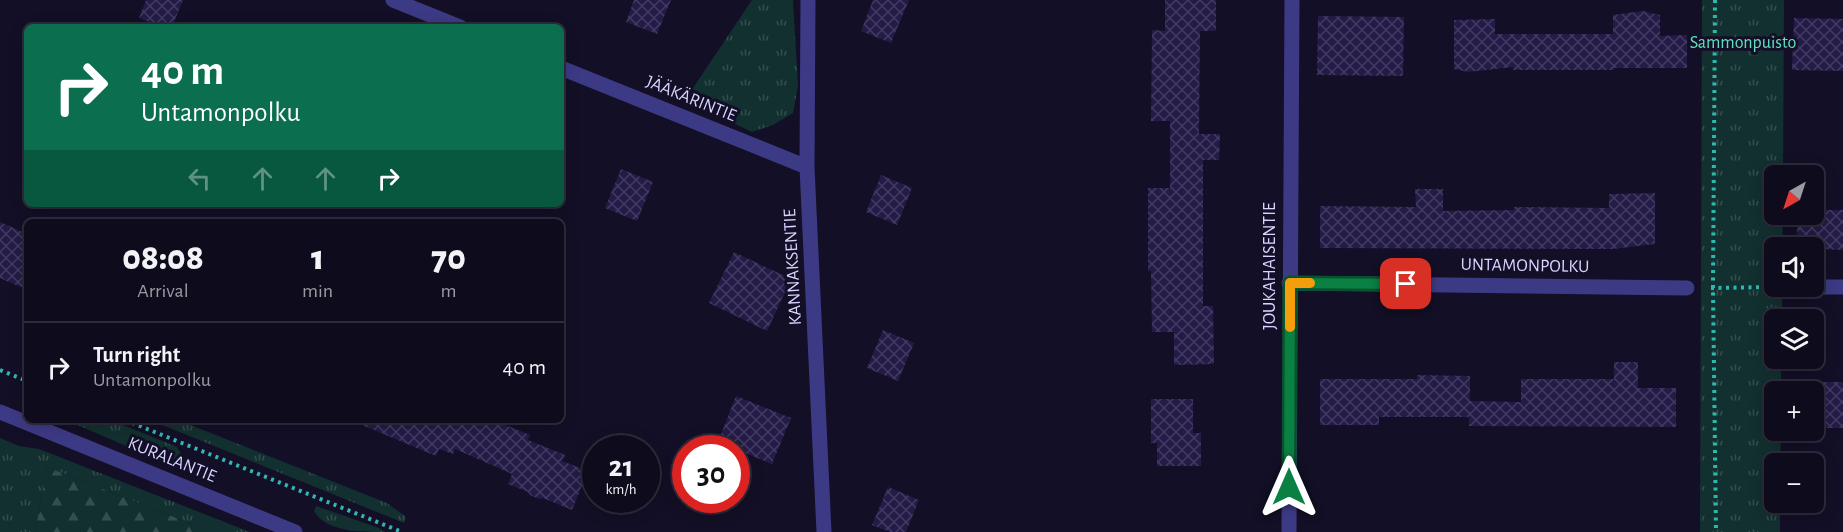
<!DOCTYPE html>
<meta charset="utf-8">
<style>
body{margin:0;font-family:"Alegreya Sans",sans-serif;background:#1c1929;color:#f1f3f6;height:100vh;display:flex;flex-direction:column;font-size:22px;white-space:nowrap}
*{box-sizing:border-box;margin:0}
p{font-size:20px;color:#9b9ba3}
.icon{flex:none;width:33px;height:33px;fill:none;stroke:currentColor;stroke-width:2;stroke-linecap:round;stroke-linejoin:round}
.map{position:relative;flex:1;overflow:hidden}
.sheet{position:absolute;left:24px;top:219px;width:540px;height:204px;display:flex;flex-direction:column;background:#0e0b1c;border-radius:9px;box-shadow:0 3px 15px #0003,0 0 0 2px #2e2b3b}
.sheet>*{flex:none}
.top-card{position:absolute;left:24px;top:24px;width:540px;height:183px;border-radius:9px;box-shadow:0 3px 15px #0003,0 0 0 2px #2e2b3b;background:#0b6e4f;color:#fff;overflow:hidden}
.needle{width:39px;rotate:219deg}
.buttons{position:absolute;left:1764px;top:165px;display:grid;gap:12px}
.buttons a{display:grid;place-items:center;width:60px;height:60px;border-radius:9px;background:#0e0b1c;box-shadow:0 3px 15px #0003,0 0 0 2px #2e2b3b;font-size:30px}
.speed{position:absolute;left:582px;top:435px;display:flex;gap:12px;font-size:30px;font-weight:700;text-align:center}
.speed>*{display:grid;place-content:center;width:78px;height:78px;border-radius:50%;background:#0e0b1c;box-shadow:0 3px 15px #0003,0 0 0 2px #2e2b3b;line-height:1}
.speed small{font-size:15px;font-weight:400}
.speed .limit{border:9px solid #d22;background:#fff;color:#111}
.pin{position:absolute;display:grid;place-items:center;width:51px;height:51px;color:#fff;margin:-26px;border-radius:12px;box-shadow:0 3px 9px #0006}
.me{position:absolute;width:66px;margin:-33px;rotate:0deg;stroke-linejoin:round;filter:drop-shadow(0 0 4px #0008)}
.turn{display:flex;align-items:center;gap:21px;height:126px;padding:0 18px;font-size:27px}
.turn .icon{width:78px;height:78px;stroke-width:2.5}
.turn b{display:block;font-size:42px;line-height:51px}
.lanes{display:flex;align-items:center;height:57px;padding:0 18px;background:#0003;justify-content:center;gap:30px;direction:ltr}
.lanes .off{opacity:.35}
.eta{display:flex;justify-content:space-evenly;align-items:center;height:102px;text-align:center}
.eta b{font-size:36px;font-weight:800;line-height:42px}
ul{padding:0;list-style:none}
li{display:flex;align-items:center;gap:18px;height:90px;padding:0 18px;border-top:2px solid #2e2b3b}
li div{flex:1}
li b{display:block;font-size:22px}
li em{font-style:normal}
.map>svg:first-child{display:block}
.grass{fill:url(#grass-tufts)}
.forest{fill:url(#forest-firs)}
.building{fill:url(#building-cross-hatch)}
.lines{fill:none;stroke-linecap:round;stroke-linejoin:round}
.path{stroke:#2fb8b0;stroke-width:4;stroke-dasharray:3 4.5;stroke-linecap:butt}
.minor{stroke:#3d3a85;stroke-width:15}
.route-casing{stroke:#07532c;stroke-width:15}
.route{stroke:#0b8043;stroke-width:10}
.slow{stroke:#f59e0b;stroke-width:10}
.labels{text-anchor:middle;dominant-baseline:central;stroke-width:6;stroke-linejoin:round;paint-order:stroke}
.park-label{font-size:18px;fill:#5fe0c0;stroke:#130f26}
.street-label{font-size:18px;fill:#d9d4ff;stroke:#130f26}
</style>
<div class="map">
<svg width="1843" height="532" viewBox="0 0 1843 532">
<defs>
<pattern id="grass-tufts" width="24" height="20" patternUnits="userSpaceOnUse" patternTransform="scale(1.5)"><rect width="24" height="20" fill="#12302f"/><path d="M3 7l-1-3M5 7V3M7 7l1-3M15 17l-1-3M17 17v-4M19 17l1-3" fill="none" stroke="#344d4e"/></pattern>
<pattern id="forest-firs" width="22" height="20" patternUnits="userSpaceOnUse" patternTransform="scale(1.5)"><rect width="22" height="20" fill="#12302f"/><path d="M5 1l3.5 6h-7zM16 11l3.5 6h-7z" fill="#344d4e"/></pattern>
<pattern id="building-cross-hatch" width="8" height="8" patternUnits="userSpaceOnUse" patternTransform="scale(1.5)"><rect width="8" height="8" fill="#241b47"/><path d="M0 0l8 8M0 8l8-8" fill="none" stroke="#433b63"/></pattern>
</defs>
<rect width="100%" height="100%" fill="#130f26"/>
<path class="grass" d="M752,0H793L798,86L793,113L773,125L752,132L685,100Z
M1702,0H1784L1783,175L1774,176V214L1783,215L1782,247L1774,248V286L1782,287V319L1774,320V358L1781,359V391L1774,392V430L1781,431L1780,463L1774,464V502L1780,503V532H1700Z
M66,420H111L177,447L183,457L174,462L161,461Z
M150,420H178L387,503L406,517L404,523Z
M0,438L19,446L39,449L250,532H212L47,467L35,532H0Z
M316,506L379,528L385,532C361,532 326,532 314,511Z"/>
<path class="forest" d="M47,467L212,532H35Z"/>
<path class="building" d="M146,0H183L172,27H162L139,18Z
M634,0H671L657,34L626,22Z
M873,0H909L891,43L861,31Z
M1165,0H1216V31H1200L1199,134H1220L1219,160H1203V306H1213L1214,364L1174,365V332H1152L1151,271H1148V188H1170V121H1151L1152,30L1165,31Z
M1642,11L1660,15V36L1687,35V68H1614V70H1513V67L1468,72L1454,69V20L1495,19V34H1613V15Z
M1318,16L1404,17L1403,76L1317,75Z
M1794,18L1843,19V71L1792,70Z
M621,169L653,182L637,221L605,208Z
M881,175L912,188L897,225L866,212Z
M1415,189H1443V211L1514,210V207L1609,208V194L1655,193V244L1613,249L1320,248V206L1416,207Z
M1814,210H1843V250L1797,248V214H1814Z
M0,222L27,234V290L0,278Z
M734,252L791,279L767,331L709,303Z
M883,330L914,343L898,381L867,368Z
M1614,362H1638V388H1676V427L1469,426V417H1379V425H1320V379H1417V375L1470,376V401L1521,402V379H1614Z
M1814,382H1843V428H1814Z
M736,396L791,418L772,464L718,442Z
M1151,399H1193V433H1201V466H1157V443H1151Z
M350,420H493L530,435L528,440L565,455L562,461L588,471L572,510L543,498L539,499L530,495L528,492L508,484L512,474L455,449L453,454L439,449L436,456Z
M888,487L919,500L906,532H890L872,525Z"/>
<g class="lines">
<path class="path" d="M1715,0L1713,288L1716,532
M1711,288L1775,287
M0,370L27,381
M125,420L402,532"/>
<path class="minor" d="M393,0L460,27
M808,0L807,167L824,532
M561,68L807,167
M1289,283L1687,288
M1797,287H1843
M0,412L295,532
M1289,532L1292,0"/>
</g>
<g class="lines">
<g class="route-casing">
<path id="route" d="M1289,487L1290,283L1406,284"/>
</g>
<use href="#route" class="route"/>
<path class="slow" d="M1290,327V283H1310"/>
</g>
<g class="labels">
<g class="park-label">
<text x="1743" y="43">Sammonpuisto</text>
</g>
<g class="street-label">
<text transform="translate(691 99) rotate(22)">JÄÄKÄRINTIE</text>
<text transform="translate(1270 266) rotate(-90)">JOUKAHAISENTIE</text>
<text transform="translate(1525 266) rotate(1)">UNTAMONPOLKU</text>
<text transform="translate(793 267) rotate(-93)">KANNAKSENTIE</text>
<text transform="translate(172 460) rotate(22)">KURALANTIE</text>
</g>
</g>
</svg>
<div class="buttons">
<a><svg class="needle" viewBox="-14 -14 28 28"><path d="M0-13l5 13h-10z" fill="#e53935"/><path d="M0 13l5-13h-10z" fill="#9b9ba3"/></svg></a>
<a><svg class="icon" aria-label="sound" viewBox="0 0 24 24"><path d="M4 9h4l5-4v14l-5-4H4zM17 9q2 3 0 6"/></svg></a>
<a><svg class="icon" aria-label="layers" viewBox="0 0 24 24"><path d="M12 4l9 5-9 5-9-5zM3 14l9 5 9-5"/></svg></a>
<a>+</a>
<a>−</a>
</div>
<div class="speed"><div>21<small>km/h</small></div><div class="limit">30</div></div>
<div class="pin" style="left:1406px;top:284px;background:#d93025"><svg class="icon" aria-label="arrive" viewBox="0 0 24 24"><path d="M6 21V4h12l-3 4 3 4H6"/></svg></div>
<svg class="me" style="left:1289px;top:487px" viewBox="-20 -20 40 40"><path d="M0-17L14 15 0 8-14 15z" fill="#0b8043" stroke="#fff" stroke-width="4"/></svg>
<div class="top-card">
<div class="turn"><svg class="icon" aria-label="right" viewBox="0 0 24 24"><path d="M7 20v-9h11M14 6l5 5-5 5"/></svg><div><b>40 m</b>Untamonpolku</div></div>
<div class="lanes"><svg class="icon off" aria-label="left" viewBox="0 0 24 24"><path d="M17 20v-9H6M10 6l-5 5 5 5"/></svg><svg class="icon off" aria-label="ahead" viewBox="0 0 24 24"><path d="M12 20V5M6 11l6-6 6 6"/></svg><svg class="icon off" aria-label="ahead" viewBox="0 0 24 24"><path d="M12 20V5M6 11l6-6 6 6"/></svg><svg class="icon" aria-label="right" viewBox="0 0 24 24"><path d="M7 20v-9h11M14 6l5 5-5 5"/></svg></div>
</div>
<section class="sheet">
<div class="eta">
<div><b>08:08</b><p>Arrival</p></div>
<div><b>1</b><p>min</p></div>
<div><b>70</b><p>m</p></div>
</div>
<ul>
<li><svg class="icon" aria-label="right" viewBox="0 0 24 24"><path d="M7 20v-9h11M14 6l5 5-5 5"/></svg><div><b>Turn right</b><p>Untamonpolku</p></div><em>40 m</em></li>
</ul>
</section>
</div>
